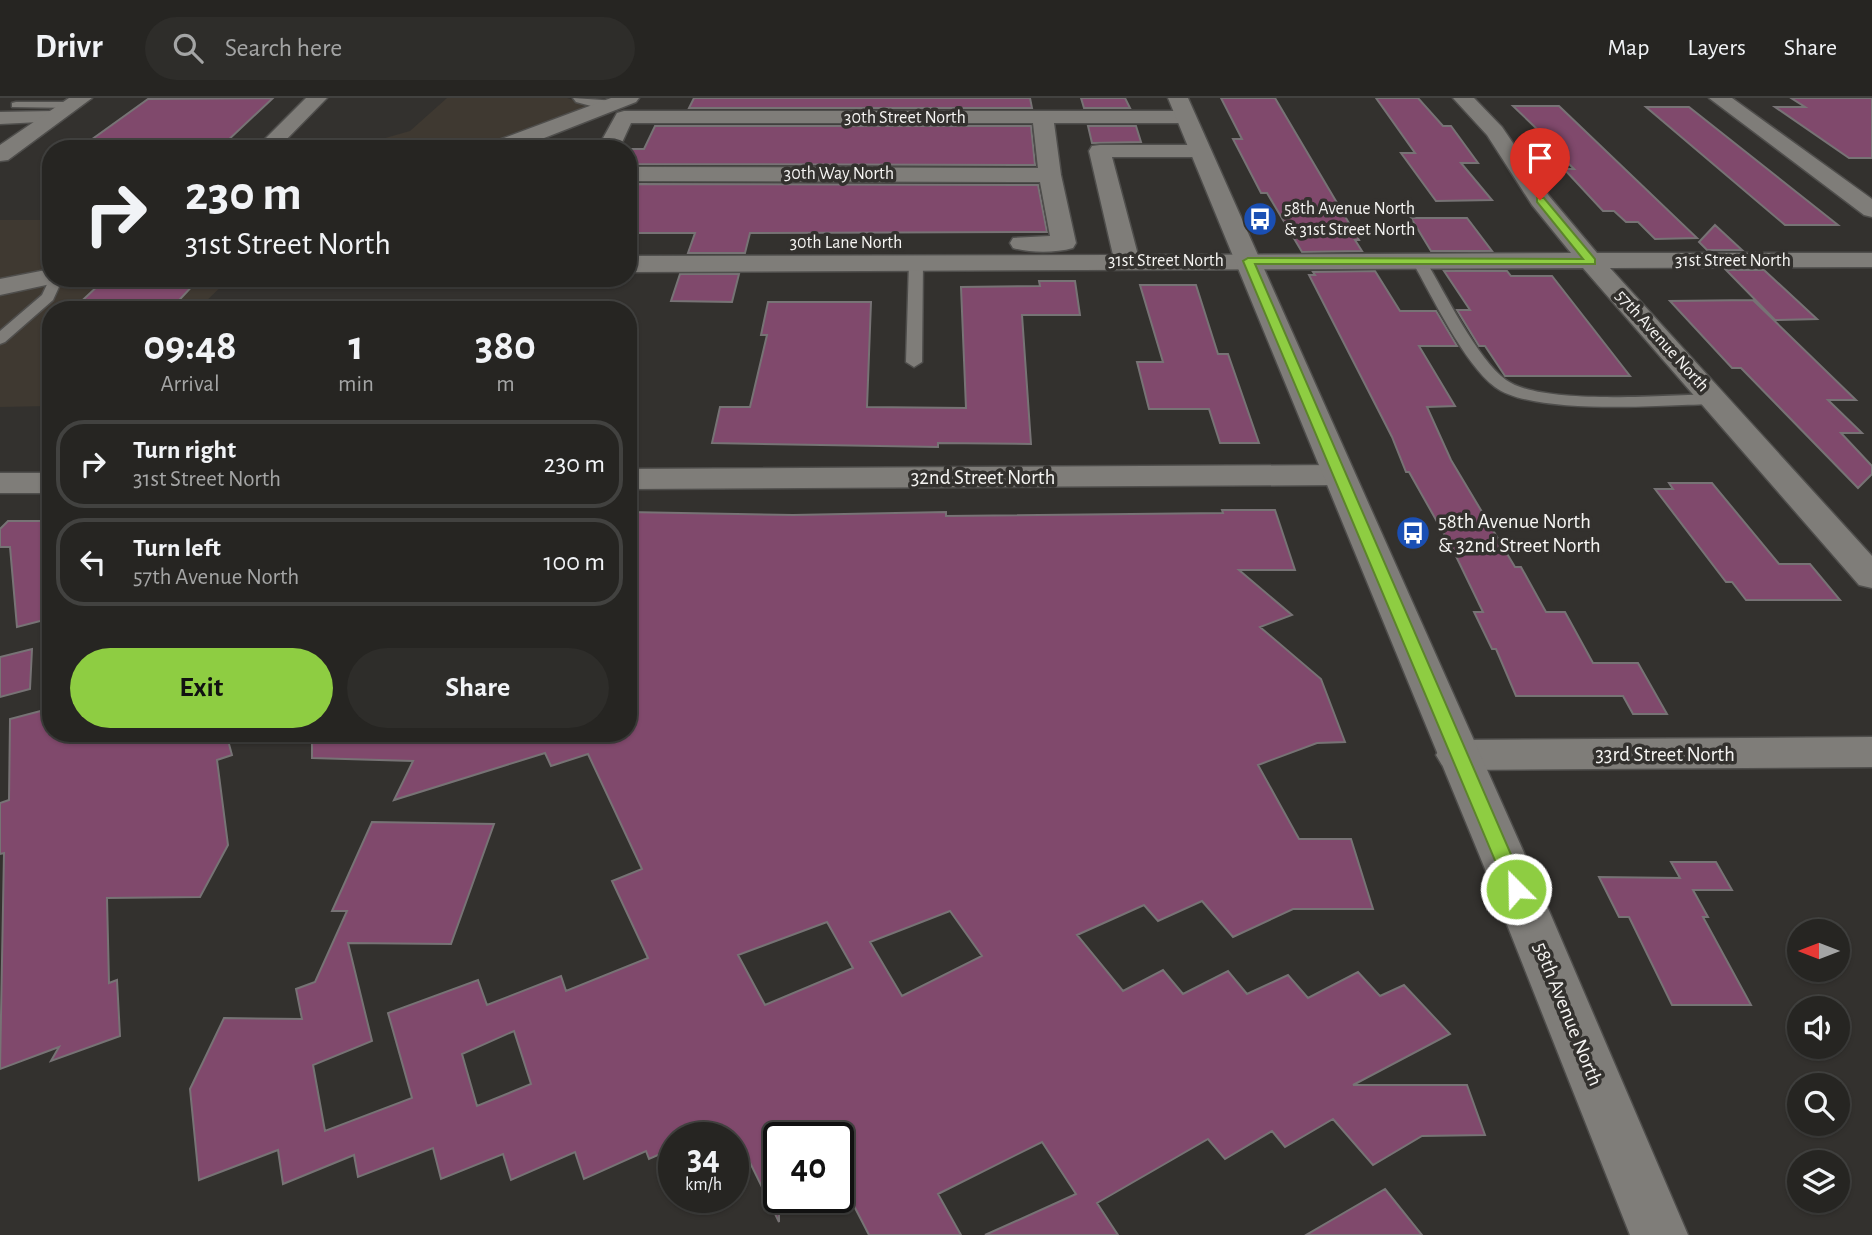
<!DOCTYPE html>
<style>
body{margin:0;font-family:"Alegreya Sans",sans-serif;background:#2e2d2a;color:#f1f3f6;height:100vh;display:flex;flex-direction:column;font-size:26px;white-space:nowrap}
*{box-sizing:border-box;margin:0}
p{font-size:23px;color:#a4a5a5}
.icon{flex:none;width:38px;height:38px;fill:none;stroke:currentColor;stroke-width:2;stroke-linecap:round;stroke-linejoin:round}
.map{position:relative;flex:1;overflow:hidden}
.drawer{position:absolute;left:42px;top:203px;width:595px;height:441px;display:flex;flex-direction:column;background:#262522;border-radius:28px;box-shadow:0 2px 5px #0004,0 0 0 2px #424240}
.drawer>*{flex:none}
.hud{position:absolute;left:42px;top:42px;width:595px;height:147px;border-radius:28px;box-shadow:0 2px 5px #0004,0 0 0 2px #424240;background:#262522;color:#f1f3f6;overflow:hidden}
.needle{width:46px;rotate:270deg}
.buttons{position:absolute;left:1787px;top:821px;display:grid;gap:14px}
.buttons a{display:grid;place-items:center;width:63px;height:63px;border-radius:50%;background:#262522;box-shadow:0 2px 5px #0004,0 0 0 2px #424240;font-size:35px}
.speed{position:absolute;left:658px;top:1024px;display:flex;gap:14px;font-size:35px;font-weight:700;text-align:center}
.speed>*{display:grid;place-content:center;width:91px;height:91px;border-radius:50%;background:#262522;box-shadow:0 2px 5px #0004,0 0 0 2px #424240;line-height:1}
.speed small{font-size:18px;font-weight:400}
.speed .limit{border:4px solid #111;border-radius:10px;background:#fff;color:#111}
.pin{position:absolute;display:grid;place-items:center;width:60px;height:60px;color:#fff;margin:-72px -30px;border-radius:50% 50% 50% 0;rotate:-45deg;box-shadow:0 0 7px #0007}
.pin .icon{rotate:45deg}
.me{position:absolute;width:77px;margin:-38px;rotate:337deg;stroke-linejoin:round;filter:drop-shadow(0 0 5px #0008)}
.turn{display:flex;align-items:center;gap:24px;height:147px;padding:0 28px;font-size:32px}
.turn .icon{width:91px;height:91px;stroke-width:2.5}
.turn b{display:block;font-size:49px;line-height:60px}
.eta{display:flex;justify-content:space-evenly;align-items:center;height:119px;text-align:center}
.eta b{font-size:42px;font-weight:700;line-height:49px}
.action{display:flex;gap:14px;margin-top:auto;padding:14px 28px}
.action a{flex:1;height:80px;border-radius:42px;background:#8ecd42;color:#111;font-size:28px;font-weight:700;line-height:80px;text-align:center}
.action a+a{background:#2e2d2a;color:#f1f3f6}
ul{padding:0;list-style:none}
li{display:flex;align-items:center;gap:21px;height:88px;margin:0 14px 10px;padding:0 14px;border:4px solid #424240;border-radius:28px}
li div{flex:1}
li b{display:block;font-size:26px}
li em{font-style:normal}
header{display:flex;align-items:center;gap:42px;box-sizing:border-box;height:98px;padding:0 35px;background:#262522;border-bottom:2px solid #424240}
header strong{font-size:33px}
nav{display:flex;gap:38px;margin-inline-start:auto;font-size:24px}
.search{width:490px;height:63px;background:#2e2d2a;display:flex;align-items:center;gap:18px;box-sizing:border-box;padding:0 24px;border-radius:38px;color:#a4a5a5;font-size:26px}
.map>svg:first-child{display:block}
.built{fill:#3f3931}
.building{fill:#80496c;stroke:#777375;stroke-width:2;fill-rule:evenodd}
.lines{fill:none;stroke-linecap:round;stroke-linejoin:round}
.lane-casing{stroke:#4f4e4c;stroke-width:3}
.street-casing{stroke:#4f4e4c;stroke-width:3}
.secondary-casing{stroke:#4f4e4c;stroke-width:3}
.lane{fill:#7f7d79;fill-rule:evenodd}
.street{fill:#7f7d79;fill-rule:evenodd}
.secondary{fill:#7f7d79;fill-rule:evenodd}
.route{fill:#8ecd42;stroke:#5c852b;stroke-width:2}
.labels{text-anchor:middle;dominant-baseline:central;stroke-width:7;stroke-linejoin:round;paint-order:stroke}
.far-street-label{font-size:18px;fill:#f5f4f2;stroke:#33312e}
.far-poi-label{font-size:18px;fill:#f5f4f2;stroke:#33312e;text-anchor:start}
.street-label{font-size:21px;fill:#f5f4f2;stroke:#33312e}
.poi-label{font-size:21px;fill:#f5f4f2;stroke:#33312e;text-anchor:start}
</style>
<header>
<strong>Drivr</strong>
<div class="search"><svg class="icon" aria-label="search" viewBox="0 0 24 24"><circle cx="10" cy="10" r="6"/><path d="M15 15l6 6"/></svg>Search here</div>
<nav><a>Map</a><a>Layers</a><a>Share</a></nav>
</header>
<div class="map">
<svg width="1872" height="1137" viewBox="0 0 1872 1137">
<rect width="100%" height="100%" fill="#33312e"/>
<path class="built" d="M447,0H567L595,8L483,51H347L410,33Z
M0,122H51V176L0,187Z
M76,180H230L197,212H51V308L0,309V197Z"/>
<path class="building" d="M273,0L224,46L84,47L148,1Z
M694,0H1030L1032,10H689Z
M1081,0H1125L1130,10H1084Z
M1221,0H1275L1359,142H1355L1362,153L1302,154L1267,95H1261L1233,41H1242Z
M1376,0H1418L1443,28H1451L1478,65H1461L1492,102L1436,103L1401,55H1415Z
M1791,0H1872V60H1849L1775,9H1805Z
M1513,8H1559L1697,140L1655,141L1638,124H1626L1614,113H1603L1564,71H1574L1558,55H1562Z
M1646,9H1689L1838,127H1785Z
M655,28H1031L1035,67L628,66V51H644Z
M1088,28H1136L1141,44L1092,45Z
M628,86L1038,87L1047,134L750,135L745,155H688L695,135H628Z
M1411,120H1467L1492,153H1431Z
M1715,127L1742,152H1707L1699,144Z
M1726,172H1764L1817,221L1775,222Z
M1375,173L1400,213H1436L1457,248H1419L1455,308L1427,309L1451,362L1515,469H1521L1546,514H1565L1593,565H1638L1667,616H1633L1623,598H1516L1496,551H1492L1474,514H1483L1453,452L1409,374H1406L1392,339L1309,177H1315L1313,174Z
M1444,173H1507L1511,178H1552L1630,278H1505L1485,248H1479L1457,212H1470Z
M680,176H739L732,204L671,203Z
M159,183H197L170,212H72L101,185Z
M1039,183H1075L1080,217H1022L1031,346L938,345V349L712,345L720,309H750L767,237H761L768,204H871L867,309L966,310L961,189L1040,188Z
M1140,187H1196L1218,256H1228L1259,345H1220L1209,311H1149L1137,264H1163Z
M1753,202L1856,302H1828L1862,335H1841L1872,368V376L1858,390L1741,270H1732L1670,203Z
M1669,385H1712L1779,466H1810L1840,502H1746L1732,484H1726L1655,391H1673Z
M1222,412H1275L1295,472H1239L1292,517L1260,529L1321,581L1345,644L1317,645L1258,667L1299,741H1351L1373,811H1293L1233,839L1202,803L1158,823L1144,807L1077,837L1123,893L1163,872L1183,896L1228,873L1247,896L1288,877L1308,900L1358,874L1380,898L1404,887L1450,936L1353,987H1467L1485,1037L1422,1038L1373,1067L1333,1021L1285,1049L1272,1033L1225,1061L1208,1041L1097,1105L1118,1137H985L1076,1096L1042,1044L938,1096L961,1137H869L838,1077V1040H779V1124L738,1040H674V1050L649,1061L646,1053L584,1081L575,1054L511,1082L503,1056L441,1081L433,1050L358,1079L354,1057L283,1086L278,1052L199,1082L190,991L224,920L302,921L296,891L315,884L347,813H332L372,724L494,726L451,846L348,845L372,943L313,967L325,1033L412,1000L388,915L478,882L487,907L561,878L566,893L648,860L612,783L642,771L588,656L551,668L545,655L394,702L413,663L312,660V635H628V414L793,417L946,414V418L1223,415ZM950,813L982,858L902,898L870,844ZM827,824L853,870L765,907L738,857ZM514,933L531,986L477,1008L462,956Z
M8,423H51V448L41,459L48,521L17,529L10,449H0V431Z
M32,551L30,591L0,599V559Z
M48,611V635H226L232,657L217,662L228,747L200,799L107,800L109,885L117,882L120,938L51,963L59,949L0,971L4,755L0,756V705L9,702L10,621Z
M1671,764H1716L1732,792H1693L1708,819H1703L1751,907H1672L1629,819H1619L1599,779L1680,780Z
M1385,1091L1422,1137H1306Z"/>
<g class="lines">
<g class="lane-casing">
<path id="lane" d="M16,4H72L77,7L72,10L12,9V5Z
M1419,159L1426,163C1445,195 1477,261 1506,282C1542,308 1667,297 1713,296L1721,301L1713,306C1663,307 1534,318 1495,289C1464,266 1432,198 1412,163Z
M916,160L923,164L922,264L914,269L906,264L909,164Z
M51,178V180H63L53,202L5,244L0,246V233L42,197Z"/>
</g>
<g class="street-casing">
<path id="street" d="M306,0H327L277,51H255Z
M573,0L617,3L620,7L617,11L610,13L576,4Z
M1453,0H1474L1502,29L1549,98L1597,155H1872V169L1610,170L1872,458V490L1859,487L1583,170L628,174V158L1113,157L1089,53L1092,48L1100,47H1200L1208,48L1211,53L1208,58L1200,59H1112L1138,157L1571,155L1532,107L1487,37Z
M1709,0H1732L1872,101V119L1864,117Z
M53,13L60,15L63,19L60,23L0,26V14Z
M624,13H1185L1192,15L1195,19L1192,23L1185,25H1054L1061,77L1076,145L1073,150C1055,155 1031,155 1013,150L1010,145L1013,140L1050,138L1040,84L628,83V69L1038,70L1033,25H631L619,51H597L617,15Z
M1338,367L1349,370L1354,377L1349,384L1338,387L628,391V371Z
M0,375H51V395H0Z
M1872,639V669L1457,672L1442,667L1436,657L1442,647L1457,642Z"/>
</g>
<g class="secondary-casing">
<path id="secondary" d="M69,0H92L8,62L0,63V47Z
M611,0H639L636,4L516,51H486L488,46Z
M1168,0H1188L1529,766L1688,1137H1630L1483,766Z
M51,171V180H63L60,184L0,197V181Z"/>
</g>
<use href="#lane" class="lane"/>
<use href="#street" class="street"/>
<use href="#secondary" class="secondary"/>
</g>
<path class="route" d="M1537,100H1544L1595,161V166H1255L1526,791L1523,796L1516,798L1509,796L1507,791L1243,163L1248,160L1583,161L1537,104Z"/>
<defs>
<g id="bus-disc" transform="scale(1.75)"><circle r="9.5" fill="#1a4fb4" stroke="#33312e"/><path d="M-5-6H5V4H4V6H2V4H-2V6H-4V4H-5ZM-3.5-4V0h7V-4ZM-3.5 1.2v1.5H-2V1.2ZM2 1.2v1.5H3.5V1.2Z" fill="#fff"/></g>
</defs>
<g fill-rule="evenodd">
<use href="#bus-disc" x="1260" y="121"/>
<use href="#bus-disc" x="1413" y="435"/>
</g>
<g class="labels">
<g class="far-street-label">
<text x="905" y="20">30th Street North</text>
<text x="839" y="76">30th Way North</text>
<text x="846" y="145">30th Lane North</text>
<text x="1166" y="163">31st Street North</text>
<text x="1733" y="163">31st Street North</text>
<text transform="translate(1662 243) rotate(48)">57th Avenue North</text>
</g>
<g class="far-poi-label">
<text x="1284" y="111">58th Avenue North<tspan x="1284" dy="21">&amp; 31st Street North</tspan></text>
</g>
<g class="street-label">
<text x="983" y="379">32nd Street North</text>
<text x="1665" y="656">33rd Street North</text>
<text transform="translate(1568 916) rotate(68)">58th Avenue North</text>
</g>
<g class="poi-label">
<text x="1438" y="423">58th Avenue North<tspan x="1438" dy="24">&amp; 32nd Street North</tspan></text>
</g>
</g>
</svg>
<div class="buttons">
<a><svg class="needle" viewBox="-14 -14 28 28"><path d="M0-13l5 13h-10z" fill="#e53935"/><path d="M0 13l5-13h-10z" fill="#a4a5a5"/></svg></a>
<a><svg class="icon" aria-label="sound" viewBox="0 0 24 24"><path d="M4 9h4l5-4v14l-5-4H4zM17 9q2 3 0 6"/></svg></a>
<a><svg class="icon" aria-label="search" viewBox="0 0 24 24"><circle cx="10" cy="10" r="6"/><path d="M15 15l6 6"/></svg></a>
<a><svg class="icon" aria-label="layers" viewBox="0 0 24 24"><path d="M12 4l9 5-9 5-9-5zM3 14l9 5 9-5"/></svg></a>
</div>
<div class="speed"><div>34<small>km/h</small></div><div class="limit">40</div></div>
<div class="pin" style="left:1540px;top:102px;background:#d93025"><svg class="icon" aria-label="arrive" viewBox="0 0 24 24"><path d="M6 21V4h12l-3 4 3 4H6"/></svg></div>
<svg class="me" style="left:1516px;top:791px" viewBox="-20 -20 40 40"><circle r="17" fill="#8ecd42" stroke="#fff" stroke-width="3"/><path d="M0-11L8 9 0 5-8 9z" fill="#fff"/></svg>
<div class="hud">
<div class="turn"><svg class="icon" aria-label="right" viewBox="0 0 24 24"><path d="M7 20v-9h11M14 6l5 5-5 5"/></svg><div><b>230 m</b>31st Street North</div></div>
</div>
<section class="drawer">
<div class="eta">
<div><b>09:48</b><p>Arrival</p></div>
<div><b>1</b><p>min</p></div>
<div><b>380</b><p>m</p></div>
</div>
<ul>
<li><svg class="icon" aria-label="right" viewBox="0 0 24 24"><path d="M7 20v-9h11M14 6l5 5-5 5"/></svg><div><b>Turn right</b><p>31st Street North</p></div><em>230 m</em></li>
<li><svg class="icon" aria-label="left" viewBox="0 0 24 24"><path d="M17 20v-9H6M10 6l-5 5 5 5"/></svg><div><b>Turn left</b><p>57th Avenue North</p></div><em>100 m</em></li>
</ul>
<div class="action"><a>Exit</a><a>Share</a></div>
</section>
</div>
